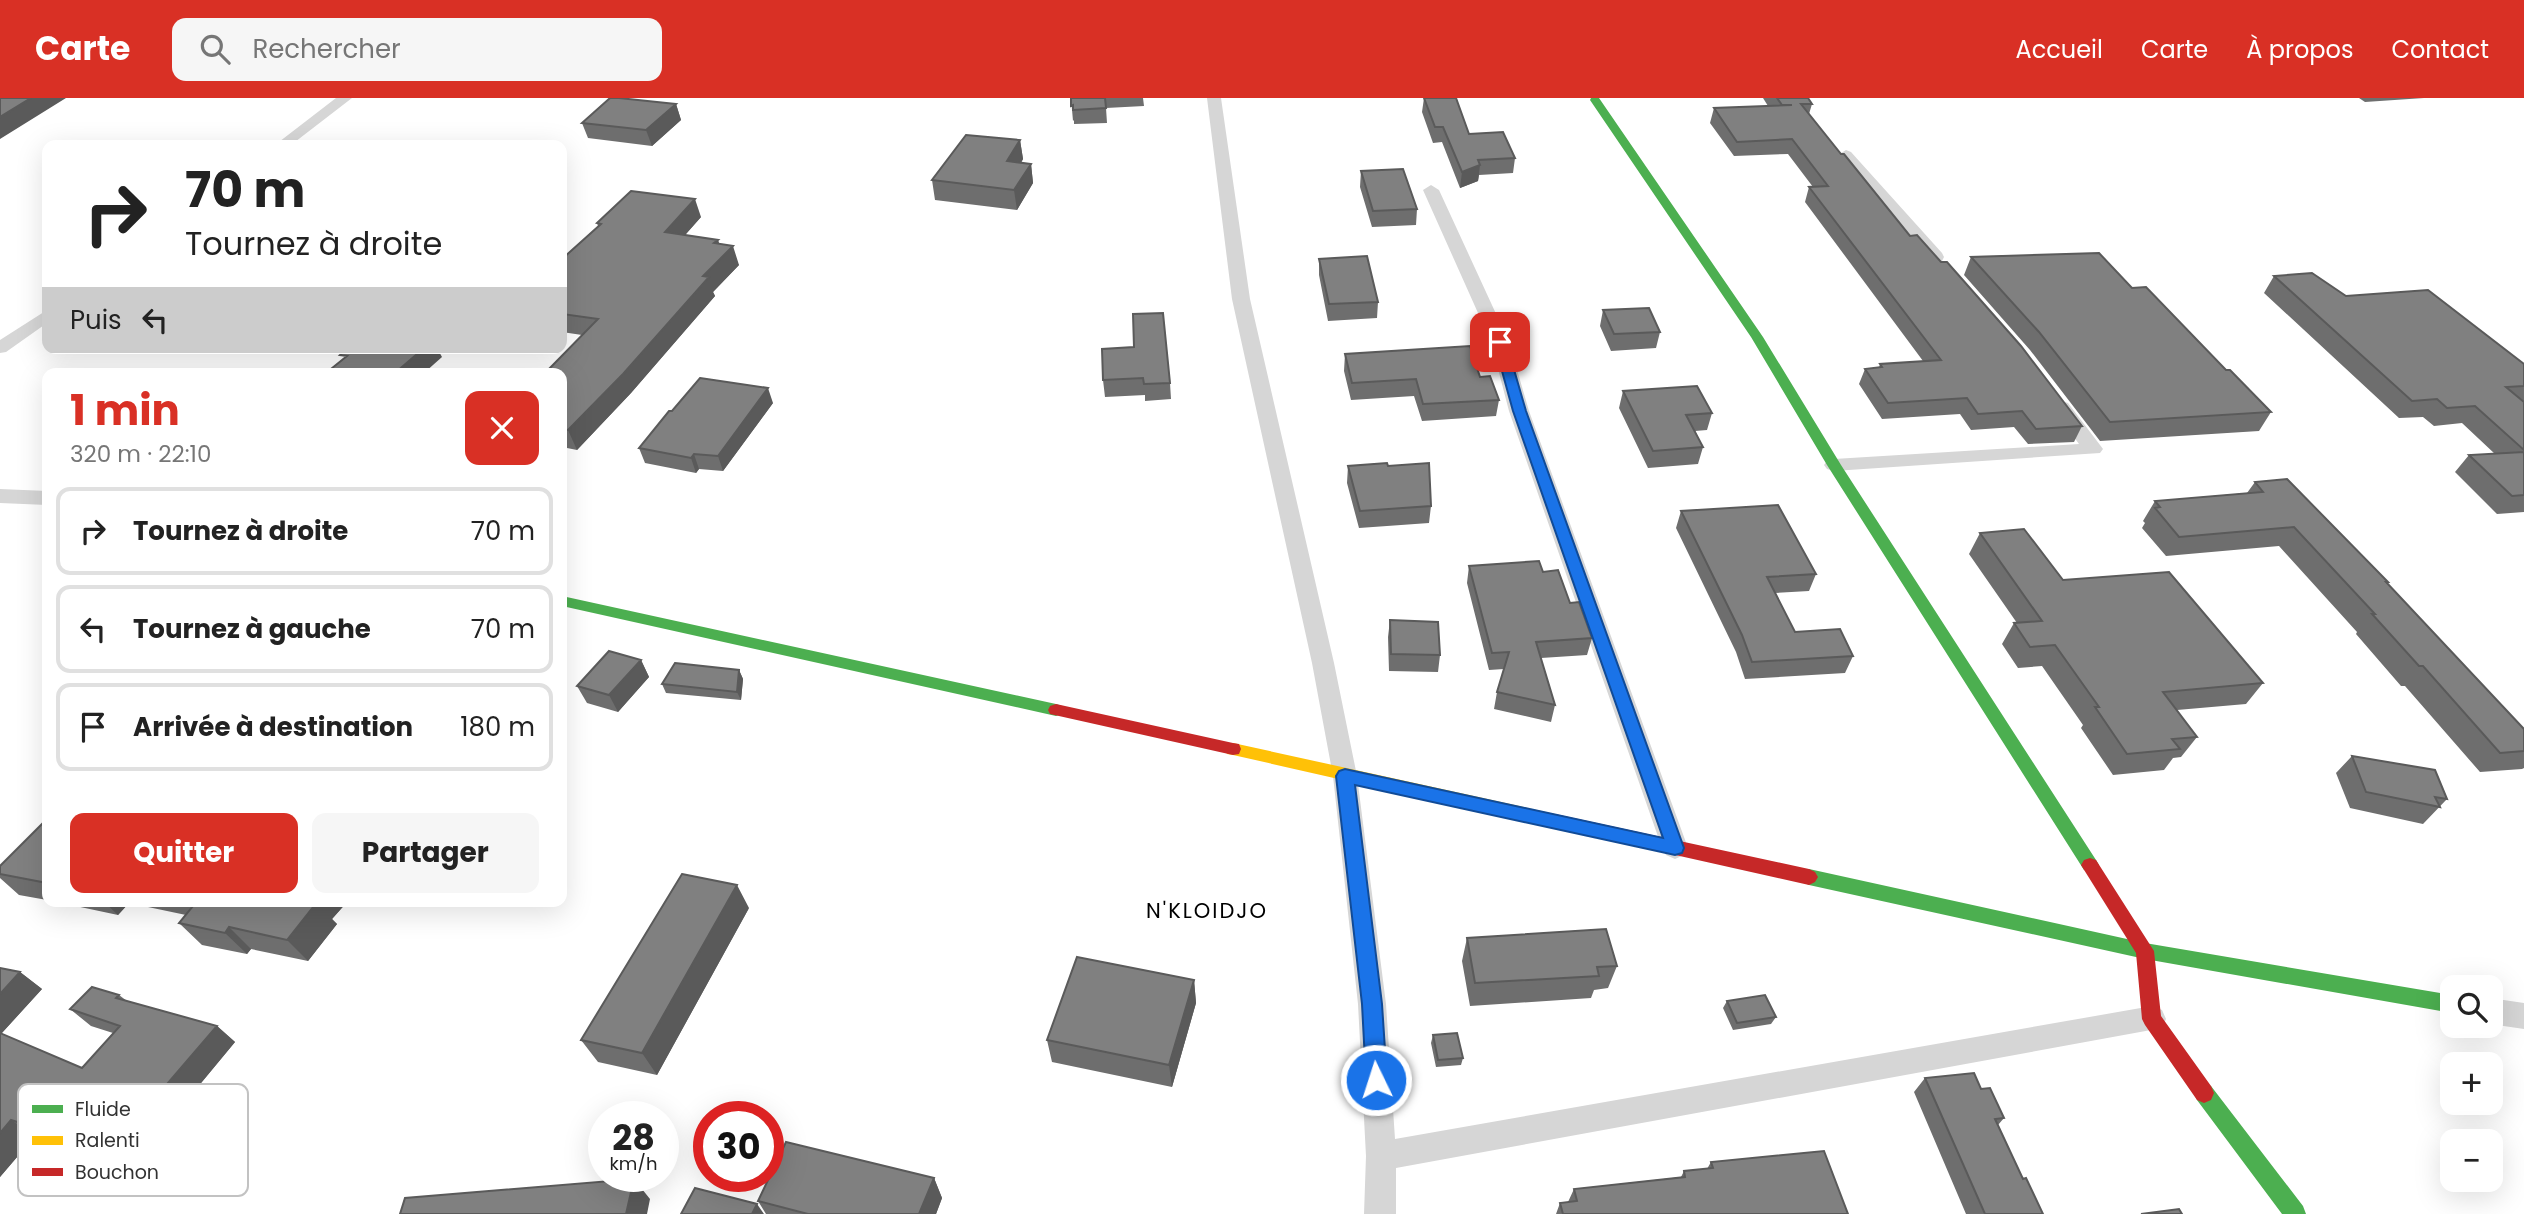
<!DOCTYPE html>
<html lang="fr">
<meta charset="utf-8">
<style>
body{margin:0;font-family:Poppins,sans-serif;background:#f6f6f6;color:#222;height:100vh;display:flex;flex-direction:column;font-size:26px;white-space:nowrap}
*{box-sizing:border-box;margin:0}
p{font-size:23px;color:#767676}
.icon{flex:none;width:38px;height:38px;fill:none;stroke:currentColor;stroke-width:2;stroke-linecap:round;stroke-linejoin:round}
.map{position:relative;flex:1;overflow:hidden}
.drawer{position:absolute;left:42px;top:270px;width:525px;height:539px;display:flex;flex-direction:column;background:#fff;border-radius:14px;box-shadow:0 7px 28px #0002}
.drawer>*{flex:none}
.guide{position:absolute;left:42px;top:42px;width:525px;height:214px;border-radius:14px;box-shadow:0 7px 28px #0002;background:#fff;color:#222;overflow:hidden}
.controls{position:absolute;left:2440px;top:877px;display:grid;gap:14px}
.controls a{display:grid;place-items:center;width:63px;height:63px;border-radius:14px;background:#fff;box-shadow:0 7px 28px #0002;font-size:35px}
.speed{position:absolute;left:588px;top:1003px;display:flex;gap:14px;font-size:35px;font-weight:700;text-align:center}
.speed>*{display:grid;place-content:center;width:91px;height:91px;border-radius:50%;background:#fff;box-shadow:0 7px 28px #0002;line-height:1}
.speed small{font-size:18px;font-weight:400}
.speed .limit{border:10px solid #d22;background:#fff;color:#111}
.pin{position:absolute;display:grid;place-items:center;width:60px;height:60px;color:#fff;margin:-30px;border-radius:14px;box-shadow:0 4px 10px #0006}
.me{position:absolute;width:77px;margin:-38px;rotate:356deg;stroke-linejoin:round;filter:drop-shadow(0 0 5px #0008)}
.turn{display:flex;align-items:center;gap:24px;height:147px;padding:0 28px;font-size:32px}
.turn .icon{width:91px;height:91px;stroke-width:2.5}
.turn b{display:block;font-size:49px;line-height:60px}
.then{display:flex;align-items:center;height:66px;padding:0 28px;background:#0003;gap:14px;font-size:26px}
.round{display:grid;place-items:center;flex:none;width:74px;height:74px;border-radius:14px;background:#f6f6f6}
.headline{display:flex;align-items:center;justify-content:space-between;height:119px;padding:0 28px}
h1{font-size:42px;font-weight:700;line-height:52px;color:#d93025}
.cta{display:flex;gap:14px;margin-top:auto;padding:14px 28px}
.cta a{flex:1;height:80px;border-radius:14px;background:#d93025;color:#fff;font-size:28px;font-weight:700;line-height:80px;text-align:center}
.cta a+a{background:#f6f6f6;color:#222}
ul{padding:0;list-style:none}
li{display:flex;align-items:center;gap:21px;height:88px;margin:0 14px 10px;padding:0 14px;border:4px solid #e0e0e0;border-radius:14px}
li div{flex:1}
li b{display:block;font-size:26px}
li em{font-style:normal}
header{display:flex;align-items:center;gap:42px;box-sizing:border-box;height:98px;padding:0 35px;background:#d93025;color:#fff}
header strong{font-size:33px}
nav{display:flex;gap:38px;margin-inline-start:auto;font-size:24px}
.search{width:490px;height:63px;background:#f6f6f6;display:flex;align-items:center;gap:18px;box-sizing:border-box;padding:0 24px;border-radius:14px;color:#767676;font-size:26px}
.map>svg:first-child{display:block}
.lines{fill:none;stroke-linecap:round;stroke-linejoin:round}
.street{fill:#d6d6d6;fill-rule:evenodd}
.fast{fill:#4caf50;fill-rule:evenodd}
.slow{fill:#ffc107;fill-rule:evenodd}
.jam{fill:#c62828;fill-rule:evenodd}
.wall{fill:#6e6e6e}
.shaded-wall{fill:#5a5a5a}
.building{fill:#808080;stroke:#5a5a5a;stroke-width:2}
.route{fill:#1a73e8;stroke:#114b97;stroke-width:2}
.labels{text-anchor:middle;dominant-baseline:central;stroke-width:7;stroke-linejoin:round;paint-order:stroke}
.neighbourhood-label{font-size:21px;letter-spacing:2px;fill:#000;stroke:#fff}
.key{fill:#fff;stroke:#c2c2c2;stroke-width:2}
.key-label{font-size:19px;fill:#323232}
</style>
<header>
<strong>Carte</strong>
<div class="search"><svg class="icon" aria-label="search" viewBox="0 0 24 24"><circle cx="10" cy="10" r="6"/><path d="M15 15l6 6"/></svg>Rechercher</div>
<nav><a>Accueil</a><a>Carte</a><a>À propos</a><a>Contact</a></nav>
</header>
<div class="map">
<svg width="2524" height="1116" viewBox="0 0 2524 1116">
<rect width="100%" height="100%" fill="#fff"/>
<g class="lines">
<path class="street" d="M336,0H352L291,47H275Z
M1207,0H1221L1250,201L1334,565L1357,678L1386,906L1395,1041L2152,908L2162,912L2166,921L2162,930L1396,1070V1116H1364L1366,1058L1358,906L1333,678L1312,565L1232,201Z
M1846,52L1851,54L1942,155L1944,159L1942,163H1930L1841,60L1838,57Z
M1431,87L1439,92L1509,244L1529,313L1688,750L1684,757L1675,761L1666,757L1662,750L1509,313L1491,244L1423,92Z
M47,212V225L6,254L0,255V242Z
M2061,303L2068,305L2100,347L2103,351L2100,355L1834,373L1827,371L1824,367L1827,363L1834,361L2079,346L2052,309Z
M0,391L47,393V407L0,405Z
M2490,900L2524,905V931L2490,926Z"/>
<path class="fast" d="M1591,0H1599L1763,239L1841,367L2096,762L2099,767L2096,772L2090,774L2084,772L1827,367L1751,239L1590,2Z
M562,498L1056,606L1062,608L1064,612L1062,616L1056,618L562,508Z
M1809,771L2145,845L2452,897V915L2145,861L1809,787L1803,784L1800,779L1803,774Z
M2204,985L2211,988L2303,1108L2306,1116H2282L2197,1002L2194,995L2197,988Z"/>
<path class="slow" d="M1233,645L1555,716L1561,718L1564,723L1561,728L1555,730L1233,657L1227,656L1225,651L1227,646Z"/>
<path class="jam" d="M1056,606L1233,645L1239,646L1241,651L1239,656L1233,657L1050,616L1048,612L1050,608Z
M1555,716L1809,771L1815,774L1818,779L1815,784L1809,787L1555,730L1549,728L1546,723L1549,718Z
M2090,760L2096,762L2154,853L2161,918L2211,988L2214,995L2211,1002L2204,1005L2197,1002L2145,927L2142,921L2136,855L2081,767L2084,762Z"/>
</g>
<path class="wall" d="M1071,0H1143L1144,8L1106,10L1107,25L1074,26V22L1073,23Z
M1424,0H1456L1469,36L1515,60L1513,75L1479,77L1478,83L1460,90L1442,44L1433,45L1422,14Z
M1763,0H1808L1812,6L1809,16L1841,56L1910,138L2082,328L2074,344L2028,346L2014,329L1971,332L1960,316L1882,321L1859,286L1865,271L1879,270L1880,266L1923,263L1805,104L1809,89H1813L1788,56L1734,58L1710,25L1714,10L1768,8Z
M2359,0H2424L2365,4Z
M676,6L681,22L652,48L588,40L582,25Z
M1020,42L1023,61L1021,65L1031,66L1033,85L1017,112L935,102L932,82Z
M1361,73L1417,111L1416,127L1372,129L1360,89Z
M701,119L685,137L718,142L719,146L739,167L713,194L715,198L631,295L577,352L562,349V275L582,237L562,234V161L598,128L597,125Z
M1971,159L2132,190L2271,314L2259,333L2100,343L2030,252L1964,177Z
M1319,161L1378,204L1377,220L1328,223L1319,177Z
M2274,178L2346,198L2524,266V414L2497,416L2455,374L2469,357L2495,356L2462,325L2434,328L2423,319L2399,320L2264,195Z
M1603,212L1660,234L1656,250L1611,253L1600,228Z
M1134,249L1170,285L1171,301L1145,303V297L1105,299L1103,282Z
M1345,256L1480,279L1499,302L1496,318L1422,323L1414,298L1351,302L1344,273Z
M1623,293L1712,315L1707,332L1695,333L1703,349L1698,366L1648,370L1619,310Z
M773,305L723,373L699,371L696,375L645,365L639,350L672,313Z
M1348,368H1388L1431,408L1429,425L1359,430L1347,385Z
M2255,384L2388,484L2387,486L2524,632V670L2522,671L2480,674L2405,588H2401L2356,536L2357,534L2279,448L2166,458L2142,430L2145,425L2143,423L2155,403L2247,395Z
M1681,413L1816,476L1809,493L1775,495L1795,534L1853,558L1845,575L1745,581L1736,554L1676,430Z
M1980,435L2063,482L2263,585L2246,606L2177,612L2197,639L2181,659L2173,660L2164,672L2113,677L2081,630L2083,627L2042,568L2018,570L2002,546L2014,525H2017L1969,456Z
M1469,468L1543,474L1570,505L1592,540L1587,557L1541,560L1555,607L1551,624L1494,611L1497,594L1504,571L1489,572L1467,485Z
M1390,522L1440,557L1438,574L1389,573L1388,539Z
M641,562L649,579L618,614L587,605L577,588Z
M739,572L743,581L741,602L666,595L662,586Z
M2352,658L2447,701L2423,726L2350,710L2336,675Z
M47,721V802L19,797L0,780V768Z
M52,803H348L332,821L337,826L308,863L251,851L247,856L202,847L179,825L186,817L129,805L118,817Z
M749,810L657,977L598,964L581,942Z
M1467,840L1617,868L1608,890L1594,892L1591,900L1470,908L1462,863Z
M0,870L20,874L42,891L1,936L82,970L113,935L91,928L70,911L119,897L127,903L217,928L235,944L182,1008L175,1006L123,1066L35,1038L0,1079Z
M1194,882L1196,905L1172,989L1052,964L1047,942Z
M1727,903L1776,919L1771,926L1733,932L1723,910Z
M1433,937L1463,960L1461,967L1436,969L1431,945Z
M1925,980L1981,991L2004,1020L1998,1027L2023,1081L2043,1116H1966L1914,994Z
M1711,1064L1848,1116H1556L1560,1105L1568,1104L1574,1091L1681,1079L1684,1073L1707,1071Z
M934,1080L942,1100L936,1116H766L758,1103Z"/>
<path class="shaded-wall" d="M31,0H66L0,41V19Z
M676,6L681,22L652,48L646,32Z
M1020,42L1023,61L1010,83L1007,63Z
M1031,66L1033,85L1017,112L1014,92Z
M1480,67L1478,83L1460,90L1462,74Z
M695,101L701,119L671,153L665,134Z
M718,142L723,158L733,148L739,167L713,194L715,198L631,295L577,352L568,332L703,178L714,145Z
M424,250H437L442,259L424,275H395Z
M768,290L773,305L723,373L718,358Z
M694,356L699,371L696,375L691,360Z
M641,562L649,579L618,614L609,597Z
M739,572L743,581L741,602L737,594Z
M737,787L749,810L657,977L642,955Z
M103,803H127L129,805L118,817Z
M310,803H348L332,821L337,826L308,863L287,842Z
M229,829L251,851L247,856L225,835Z
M20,874L42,891L0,937V896Z
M1194,882L1196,905L1172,989L1169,967Z
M217,928L235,944L182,1008L162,992Z
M155,990L175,1006L123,1066L101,1051Z
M11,1022L35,1038L0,1079V1035Z
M934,1080L942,1100L936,1116H919Z
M634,1081L650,1101L647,1116H626Z
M757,1106L764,1116H752Z"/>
<path class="building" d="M0,0H31L0,19Z
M610,0H619L676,6L646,32L582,25Z
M1071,0H1105L1106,10L1073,12V7L1071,8Z
M1424,0H1456L1469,36L1503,34L1515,60L1478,62L1480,67L1462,74L1443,29H1435Z
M1777,0H1808L1812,6H1801L1841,56H1844L1910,138L1917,137L1941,164H1947L2021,248L2082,328L2036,331L2022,313L1978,316L1967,300L1888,305L1865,271L1882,269L1880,266L1941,262L1809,89L1828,88L1792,41L1737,44L1714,10L1792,7H1782Z
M966,37L1020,42L1007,63L1031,66L1014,92L932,82Z
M1403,71L1417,111L1373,113L1361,73Z
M631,93L695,101L665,134L718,142L714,145L733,148L703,178L709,179L623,276L568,332L562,331V275H545L598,221L562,216V161L601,126L597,125Z
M2099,155L2132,190L2146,189L2226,272H2230L2271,314L2110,324L2039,234L1971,159Z
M1367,158L1378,204L1329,206L1319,161Z
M2312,175L2346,198L2428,192L2524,266V288L2506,289L2524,304V352L2475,308L2447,310L2437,301L2412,303L2274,178Z
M1649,210L1660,234L1614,236L1603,212Z
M1163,215L1170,285L1144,286L1143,280L1103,282L1102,251L1134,249L1133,216Z
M1470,248L1480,279L1490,278L1499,302L1423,306L1416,281L1352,285L1345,256Z
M348,250H424L395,275H326L347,258L340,257Z
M700,280L768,290L718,358L694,356L691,360L639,350L669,313H672Z
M1697,288L1712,315L1686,317L1703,349L1653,353L1623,293Z
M2524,354V397L2512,398L2469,357Z
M1387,365L1388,368L1429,365L1431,408L1360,413L1348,368Z
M2287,381L2388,484H2386L2524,631V653L2500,655L2423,568H2419L2372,516H2375L2294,429L2179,439L2155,410L2160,409L2155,403L2263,394L2255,384Z
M1778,407L1816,476L1767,479L1795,534L1840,531L1853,558L1752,564L1742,537L1681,413Z
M2024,431L2063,482L2169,474L2263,585L2163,594L2197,639L2172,641L2180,651L2127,656L2095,609H2099L2055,547L2030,549L2014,525L2042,523L1980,435Z
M1539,463L1543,474L1558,472L1570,505L1579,504L1592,540L1536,544L1555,607L1497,594L1509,554L1492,555L1469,468Z
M1390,522L1438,524L1440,557L1391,556Z
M609,553L641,562L609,597L577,588Z
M675,565L739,572L737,594L662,586Z
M2352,658L2435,672L2447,701L2435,699L2440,709L2366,694Z
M47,721V785L0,776V768Z
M682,776L737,787L642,955L581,942Z
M197,803H313L317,804L287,842L229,829L225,835L179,825Z
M1606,831L1617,868L1597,869L1599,878L1475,885L1467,840Z
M1077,859L1194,882L1169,967L1047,942Z
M0,870L20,874L0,896Z
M92,889L119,897L116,900L217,928L162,992L155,990L101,1051L11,1022L0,1035V935L82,970L120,928L70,911Z
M1765,897L1776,919L1737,925L1727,903Z
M1457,935L1463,960L1438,962L1433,937Z
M1974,975L1981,991L1990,990L2004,1020L1995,1021L2023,1081L2026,1080L2043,1116H1985L1925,980Z
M786,1044L934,1080L919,1116H808L758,1103Z
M1824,1053L1848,1116H1563L1560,1105L1577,1103L1574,1091L1685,1079L1684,1073L1713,1070L1711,1064Z
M634,1081L626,1116H400L405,1100Z
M695,1090L757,1106L752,1116H681Z
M2179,1111L2182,1116H2141Z"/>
<path class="route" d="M1500,241L1506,244L1526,313L1684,750L1682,755L1675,757L1355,687L1382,906L1387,982L1384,989L1376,992L1369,989L1366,982L1362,906L1336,678L1339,673L1345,671L1663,740L1513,313L1494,244Z"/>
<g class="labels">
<g class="neighbourhood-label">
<text x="1207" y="812">N'KLOIDJO</text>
</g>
</g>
<rect x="18" y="986" width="230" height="112" rx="10" class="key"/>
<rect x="32" y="1007" width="31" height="8" fill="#4caf50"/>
<rect x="32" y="1038" width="31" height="9" fill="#ffc107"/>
<rect x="32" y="1070" width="31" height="8" fill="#c62828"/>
<g class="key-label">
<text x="75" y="1018">Fluide</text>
<text x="75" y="1049">Ralenti</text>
<text x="75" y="1081">Bouchon</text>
</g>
</svg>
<div class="controls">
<a><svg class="icon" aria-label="search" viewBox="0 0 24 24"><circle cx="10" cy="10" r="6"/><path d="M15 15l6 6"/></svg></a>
<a>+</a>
<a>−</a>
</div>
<div class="speed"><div>28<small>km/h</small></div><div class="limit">30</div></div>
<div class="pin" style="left:1500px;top:244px;background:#d93025"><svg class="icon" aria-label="arrive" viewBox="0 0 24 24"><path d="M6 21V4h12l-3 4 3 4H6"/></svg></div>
<svg class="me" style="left:1376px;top:982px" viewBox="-20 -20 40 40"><circle r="17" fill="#1a73e8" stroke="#fff" stroke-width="3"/><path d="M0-11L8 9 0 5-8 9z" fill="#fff"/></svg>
<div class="guide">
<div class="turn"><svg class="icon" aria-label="right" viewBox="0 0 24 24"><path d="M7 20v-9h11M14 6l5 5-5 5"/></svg><div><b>70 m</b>Tournez à droite</div></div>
<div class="then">Puis<svg class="icon" aria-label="left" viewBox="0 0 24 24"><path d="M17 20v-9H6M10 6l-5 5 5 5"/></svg></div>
</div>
<section class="drawer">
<div class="headline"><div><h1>1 min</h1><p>320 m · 22:10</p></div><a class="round" style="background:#d93025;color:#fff"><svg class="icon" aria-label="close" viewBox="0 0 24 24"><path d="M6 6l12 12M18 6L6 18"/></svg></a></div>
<ul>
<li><svg class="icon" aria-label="right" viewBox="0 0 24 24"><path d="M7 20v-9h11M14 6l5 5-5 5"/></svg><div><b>Tournez à droite</b></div><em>70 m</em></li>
<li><svg class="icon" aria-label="left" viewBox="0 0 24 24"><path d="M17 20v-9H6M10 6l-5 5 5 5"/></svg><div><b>Tournez à gauche</b></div><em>70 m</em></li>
<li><svg class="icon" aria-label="arrive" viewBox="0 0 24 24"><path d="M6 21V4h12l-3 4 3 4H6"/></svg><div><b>Arrivée à destination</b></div><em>180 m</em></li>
</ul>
<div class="cta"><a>Quitter</a><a>Partager</a></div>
</section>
</div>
